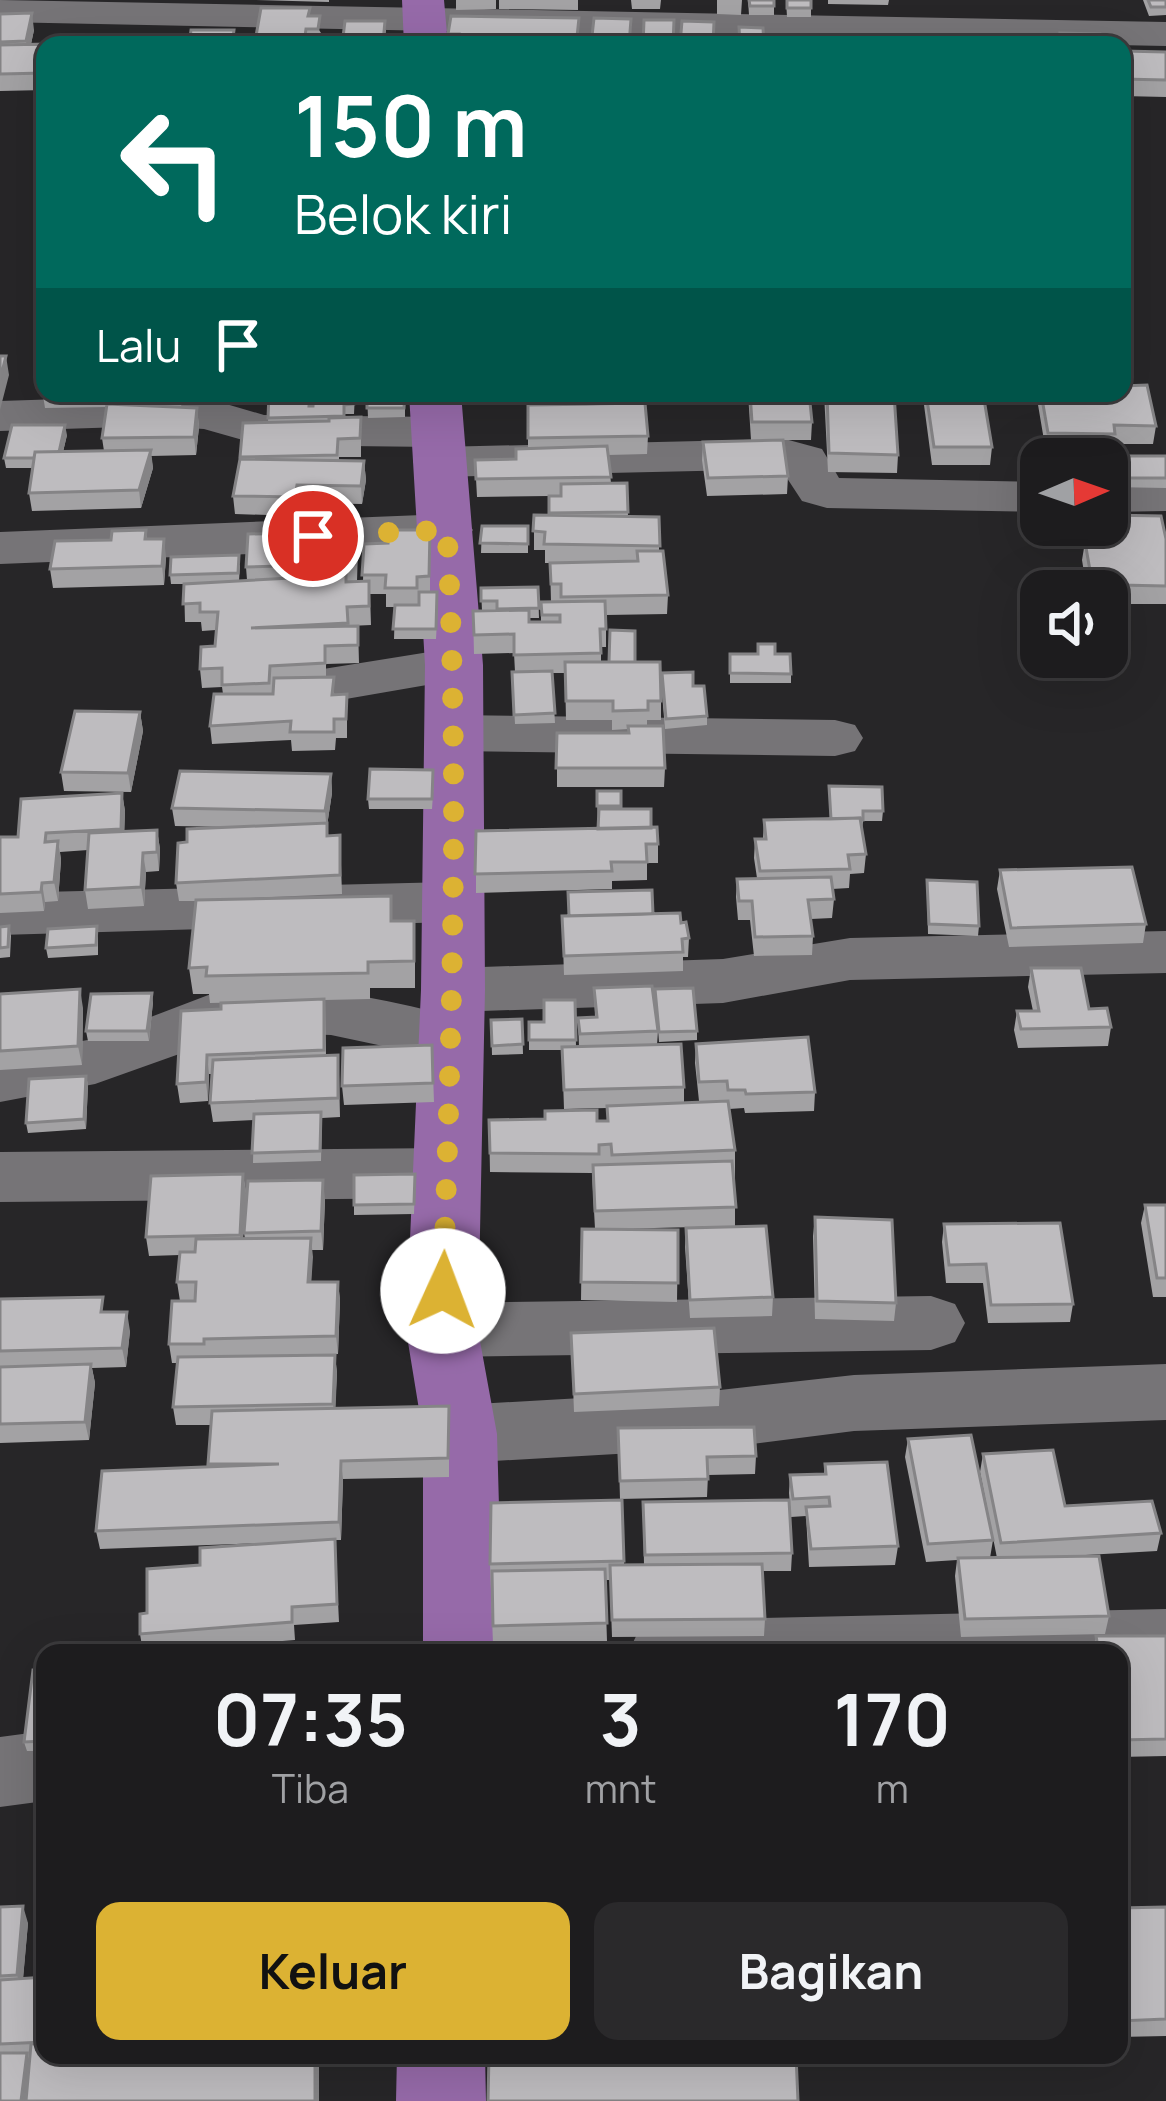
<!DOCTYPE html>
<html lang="id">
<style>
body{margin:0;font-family:Manrope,sans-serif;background:#2a292b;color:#f1f3f6;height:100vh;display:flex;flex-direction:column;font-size:45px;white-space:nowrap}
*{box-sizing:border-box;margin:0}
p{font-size:39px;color:#a0a1a4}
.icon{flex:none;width:66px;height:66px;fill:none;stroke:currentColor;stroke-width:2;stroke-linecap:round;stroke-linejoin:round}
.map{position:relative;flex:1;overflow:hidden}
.drawer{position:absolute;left:36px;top:1644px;width:1092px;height:420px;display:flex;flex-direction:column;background:#1d1c1e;border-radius:24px;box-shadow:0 12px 48px #0002,0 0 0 3px #3b3a3c}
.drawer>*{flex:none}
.guide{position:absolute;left:36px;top:36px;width:1095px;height:366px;border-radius:24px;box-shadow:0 12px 48px #0002,0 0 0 3px #3b3a3c;background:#00695c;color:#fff;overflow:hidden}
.needle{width:78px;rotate:88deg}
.buttons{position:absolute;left:1020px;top:438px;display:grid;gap:24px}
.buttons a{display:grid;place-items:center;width:108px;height:108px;border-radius:24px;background:#1d1c1e;box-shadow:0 12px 48px #0002,0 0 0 3px #3b3a3c;font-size:60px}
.pin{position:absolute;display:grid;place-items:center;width:102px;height:102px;color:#fff;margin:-51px;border:6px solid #fff;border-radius:50%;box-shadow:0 3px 12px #0007}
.me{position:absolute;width:132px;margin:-66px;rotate:2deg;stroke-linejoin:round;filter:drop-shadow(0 0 9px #0008)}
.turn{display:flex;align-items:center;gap:42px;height:252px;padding:0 60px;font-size:54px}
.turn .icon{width:156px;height:156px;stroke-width:2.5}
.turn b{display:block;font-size:84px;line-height:102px}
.then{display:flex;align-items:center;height:114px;padding:0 60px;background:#0003;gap:24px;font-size:45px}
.eta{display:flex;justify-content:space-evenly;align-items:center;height:204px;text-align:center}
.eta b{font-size:72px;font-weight:700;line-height:84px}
.primary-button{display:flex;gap:24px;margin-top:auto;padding:24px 60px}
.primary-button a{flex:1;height:138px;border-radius:24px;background:#dcb233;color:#111;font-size:48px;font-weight:700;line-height:138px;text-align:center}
.primary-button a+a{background:#2a292b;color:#f1f3f6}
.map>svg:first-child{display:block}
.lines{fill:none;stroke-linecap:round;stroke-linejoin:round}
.minor{fill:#767477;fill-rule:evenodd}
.major{fill:#966aa9;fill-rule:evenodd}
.wall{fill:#a3a2a4}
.shaded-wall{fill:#858486}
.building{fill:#bebcbf;stroke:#858486;stroke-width:3}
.route{stroke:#dcb233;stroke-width:21;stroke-dasharray:0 37.8}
</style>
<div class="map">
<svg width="1166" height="2101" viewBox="0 0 1166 2101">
<rect width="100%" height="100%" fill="#272628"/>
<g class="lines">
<path class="minor" d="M0,0L1166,22V46L0,22Z
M154,396L209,399L264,415L438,417L456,421L463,432L456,443L439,447L785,439L822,449L839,478L1041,482V512L827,508L802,501L781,469L438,477L420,473L413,462L420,451L437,447L260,445L204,429L154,426L0,431V401Z
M1166,481V511L1107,512V482Z
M447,514L465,519L473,530L465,541L447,546L0,564V532Z
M454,648L473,653L481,665L473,677L317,704L297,699L289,687L297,675L317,670Z
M454,715L835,720L855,725L863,738L855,751L835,756L454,751L434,746L426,733L434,720Z
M450,882L471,888L480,902L471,916L450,922L0,935V893Z
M1166,931V973L850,980L723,1003L453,1012L431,1005L422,990L431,975L453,968L723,959L850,938Z
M271,986C338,989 406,1003 471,1022L480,1038L471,1054L449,1060L331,1035L241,1032L95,1084L0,1102V1056L93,1039L211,994Z
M447,1148L470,1156L480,1173L470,1190L447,1198L0,1202V1152Z
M931,1296L955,1304L965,1323L955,1342L931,1350L442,1357L418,1349L408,1330L418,1311L442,1303Z
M1166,1364V1420L854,1431L720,1448L460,1463L435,1454L424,1434L435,1414L460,1405L720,1390L854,1375Z
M1166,1609V1673L1119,1675V1653H628L639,1630L666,1620Z
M45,1731V1801L0,1807V1737Z"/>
<path class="major" d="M402,0H444L448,45H404Z
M409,393H461L483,665L485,990L478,1330L497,1434L503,1653H423V1434L406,1330L421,990L425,665Z
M397,2055H485L486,2101H396Z"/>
</g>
<path class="wall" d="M256,0H329V2Z
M456,0H496V9L456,10Z
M499,0H578V10L499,9Z
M631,0H661L660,9H632Z
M717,0H742L741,15L717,14Z
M748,0H774V15H749Z
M786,0H811V17H787Z
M828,0H889L888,5L828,4Z
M1143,0H1166V15L1149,16Z
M310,8V16L321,33L320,38L343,37L386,30L384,45H256V36Z
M0,14L34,30L31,44L45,45V90L0,91Z
M579,18L578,45H449L448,34Z
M1122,51L1166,52V97L1122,96Z
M45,373V393H111L109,404L141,406L140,397L183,393L181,407L197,408L199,427L196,455L151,456L153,468L141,508L32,511L29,493L32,468H6L4,458L67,435L63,452L104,451L102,438L107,407L45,408L42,389Z
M257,393H355L354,414H345V417H361V457H339V461H364L366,480L362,504L298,503L296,516L235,514L233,496L240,457L268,423L269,394Z
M367,393H405V417L368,418Z
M748,393H809L812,422L811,440H783L788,476L787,494L707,496L702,460L703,442L751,440Z
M824,393H894L898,455L897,473L828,472Z
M925,393H983L992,447L990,465H932L924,405Z
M1036,393H1122L1156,426L1153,444H1114L1112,452H1046Z
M599,404L648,436L647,454L608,455L611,483H627L628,517H659V551L668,595L667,614L606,615V647H601V662H635L661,701V720H647V726L665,768L664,787H557V733H628V729L612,730V720H566L565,673H552L555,723L515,724L512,672H515L514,653L474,654L473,611H482L481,588L538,587L539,618H529V622H541V602H551L550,563H545V550H534V515H549V496L477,497L475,460L516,459L528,448V405Z
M1107,456H1166V488L1111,487L1107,470Z
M1105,525L1166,539V604H1116L1115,595H1107V591H1087L1082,560L1085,542H1105Z
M482,526H528V553H481Z
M146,530L147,539L166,557L164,585L53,588L50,569L111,540Z
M364,544L430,548V592L438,602L436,639H394L395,607H386V594H370L371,625L349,626H358L359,663L326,664V677L335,695L347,694V738H336L335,750L292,751L291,740L212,744L210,726L223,694L222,687L202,688L200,669L215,646L216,630L202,631L201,622H185L184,584H171L170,575L240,565L239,581L247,580L246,567L358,550L357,581H363Z
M758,644L775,654L791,674V683H730V654H757Z
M661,682L693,686L707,716V725L665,729Z
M140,712L143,731L131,792L64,791L61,772Z
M331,774L332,793L327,826L328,836L340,835L342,894L203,900L393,921L415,947V988H370V999L325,1000L326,1055L339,1074L340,1117L322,1118L321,1161L253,1163L254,1120L213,1122L210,1103L212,1074H209L208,1101L180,1103L177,1084L221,1009L252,1002L210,1003L209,994H193L189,968L196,901H179L176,883L187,842L226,827L175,826L172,808Z
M434,779L432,809H369L368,799Z
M829,786L883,811L882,821H863L862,830L866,854L864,873L850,874L849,888L832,889L834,899L832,918L811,919L813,936L812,955L754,956L750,920H738L736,897L737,879L757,878L754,858L755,839H763L764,820L830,819Z
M597,791L651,828L658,844V863H647V880L612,881V889L476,893V831L598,829Z
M122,793L125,811L124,832L157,830L160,849L159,871L146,872L144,906L88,909L85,890L88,850L60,852L61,860L58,901L45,902L44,911L0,913V837H18Z
M1000,870L1146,924L1143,943L1009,947L997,889Z
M927,880L979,926L978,936L928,934Z
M653,914L681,923L689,938L688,957H683V971L564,975L562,916Z
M9,926L11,936L10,957L0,958V927Z
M98,936V955L48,958L46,948Z
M1031,968L1089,1009L1111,1027L1108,1046L1018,1048L1014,1030L1017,1011H1033L1028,987Z
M594,988L658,1031L657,1045L684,1087V1103L726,1101H699L695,1063L696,1044L815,1092L814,1111L745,1113L744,1108L729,1109L735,1150V1226L614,1229L678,1230L677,1302L581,1300L582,1229H595L592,1173L490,1172L489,1120L607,1121V1108L564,1109L562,1050H529V1022H544L575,1000L576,1047H579L578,1018H595Z
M655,989L697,1031V1040L659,1042Z
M0,994L83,1008L82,1065L0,1070Z
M153,1002L149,1041H88L86,1031Z
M522,1019L523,1054L492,1055L491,1020Z
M432,1045L434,1102L344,1105L342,1086Z
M86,1076L88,1085L86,1129L28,1133L26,1123Z
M243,1174L246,1193L243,1239H245L244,1233L325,1199L323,1250H312L311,1282H338L340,1300L338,1354L311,1355H335L337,1373L335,1408L449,1406V1477L343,1479L341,1540H335L339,1622L294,1625L295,1640L143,1652L140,1634L147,1613L200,1565L292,1542L100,1549L96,1531L208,1467L211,1425H176L173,1407L178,1363H172L169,1344L180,1301L177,1282L180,1255L149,1256L146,1237Z
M415,1184L414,1214L354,1215V1205Z
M1145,1205H1166V1297H1153L1141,1223Z
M815,1217L896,1303L894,1321L815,1319L813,1236Z
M944,1224L1073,1304L1070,1322L988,1323L983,1283H946L942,1242Z
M686,1228L773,1297L772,1316L690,1318L685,1247Z
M0,1299L106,1312L130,1331L126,1367L92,1368L95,1383L89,1440L0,1443Z
M571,1333L720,1387L719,1406L574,1412Z
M618,1428L756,1456L755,1474L708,1475L707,1497L620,1499Z
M908,1439L993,1540L990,1558H997L980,1472L983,1454L1065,1506L1161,1533L1157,1551L1068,1556L1109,1616L1105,1634L961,1637L955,1576L957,1560L926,1562L905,1457Z
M825,1464L898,1546L895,1565L809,1567L806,1516L791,1517L789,1493L790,1475L824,1474Z
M643,1502L792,1553L791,1571H763L765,1619L764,1636L612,1637L610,1580H605L607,1641L493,1644L490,1564L624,1561V1565H644Z
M1096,1636H1166V1756L1119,1757V1653H1092Z
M45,1670V1751H27L24,1742Z
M0,1907L28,1923L23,1978L45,2055H319V2101H0Z
M1166,1907V2036L1119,2037V1908Z"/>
<path class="shaded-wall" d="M32,13L34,30L28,58L26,41Z
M6,356L9,375L0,410V380Z
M197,408L199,427L196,455L194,437Z
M65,425L67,435L59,468L58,458Z
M151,450L153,468L141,508L139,490Z
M364,461L366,480L362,504L361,486Z
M297,485L298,503L296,516L295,497Z
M164,539L166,557L164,585L162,566Z
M140,712L143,731L131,792L128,773Z
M331,774L332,793L327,826L329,854L325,811Z
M122,793L125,811L124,848L121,829Z
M157,830L160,849L159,871L157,852Z
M58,841L61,860L58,901L54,882Z
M143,853L146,872L144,906L141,887Z
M42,883L45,902L44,911L41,892Z
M80,989L83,1008L82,1065L78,1046Z
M152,993L153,1002L149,1041L147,1031Z
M207,1055L209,1074L208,1101L206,1082Z
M86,1076L88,1085L86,1129L84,1119Z
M243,1174L246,1193L242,1254L240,1235Z
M323,1180L325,1199L323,1250L321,1231Z
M311,1238L313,1257L310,1301L308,1282Z
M338,1282L340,1300L338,1354L336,1336Z
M127,1312L130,1331L126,1367L122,1348Z
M335,1355L337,1373L335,1423L333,1404Z
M91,1364L95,1383L89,1440L85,1422Z
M341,1461L343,1479L341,1540L339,1522Z
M23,1906L28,1923L22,1991L17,1975Z
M27,2053L32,2069L28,2101H21Z
M315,2055H319V2101H315Z"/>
<path class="building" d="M749,0H774V6H750Z
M787,0H811V8H787Z
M1148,0H1166V7H1151Z
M261,8H310L308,16H320L318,29H306L305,36H256Z
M32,13L26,41L0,42V14Z
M451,16L579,18L577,37L555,36L553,45H457L459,34H448Z
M594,18L631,19L629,45H591Z
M644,20H674L673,45H643Z
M345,21H385L383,43H353V37H343Z
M682,21L714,22L713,45H680Z
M739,27L763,28L764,45H740Z
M191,30H234L232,45H189Z
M1060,33L1100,34L1101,45H1061Z
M353,37V45H257L258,41Z
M949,38H973L975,45H951Z
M186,39L185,45H153L155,40Z
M918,40H934L935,45H919Z
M146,42V45H45V73L0,74V45Z
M890,42L918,43L919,45H890Z
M1122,51L1166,52V80L1122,79Z
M0,356H6L0,380Z
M1147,385L1156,426L1114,425L1115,434L1048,433L1041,393H1122V386Z
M141,393H180V397H140Z
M269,393H310L309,406H313L314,393H354V404L344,405V416L268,418Z
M367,393H405L404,408H367Z
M529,393H599V404L529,405Z
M750,393H809L812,422H752Z
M827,393H894L898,455L829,453Z
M926,393H983L992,447H934Z
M645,403L648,436L528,438V405Z
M107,404L197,408L194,437L102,438Z
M361,417L360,438L338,439L337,455L240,457L243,423L329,421V418Z
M12,425H65L59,452H35L34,458H4Z
M783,440L788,476L708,478L703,442Z
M607,446L611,477L476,479L475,460L516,459V449Z
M151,450L139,490L29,493L35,452Z
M1107,456H1166V478H1112Z
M240,459L364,461L361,486L297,485L295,497L233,496Z
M627,483L628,512L549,513V496H561V484Z
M534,515L659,517L660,546L544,544L545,532L533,531Z
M1107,515L1161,516L1166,539V586L1119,585L1118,577L1091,576L1085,542H1111Z
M482,526H528V544L480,543Z
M146,530L145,539H164L162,566L50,569L55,541L111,540L112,531Z
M388,530H430L429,576L417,577V588H385L386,575H362L364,544L388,543Z
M357,532L355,564L246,567L248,534Z
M637,551H663L668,595L561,597V584H551L550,563L638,561Z
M239,555L238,573L170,575L171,557Z
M346,575V582L369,581V606L347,607L348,623L251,628L358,626V645L325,646V663L270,666L269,683L222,685V668L200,669L201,647L215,646L218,612H200V603L183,604L184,584Z
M538,587L539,608L497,609V601H481V588Z
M419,592H437L436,629H393L395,605H419Z
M605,601L606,629H600L601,653L514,655V634L474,635L473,611L529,610V622H560V615H542L541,602Z
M610,630L635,631V662H609Z
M758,644H775V654H790L791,674L730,673V654H758Z
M565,662H660L661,701H648V710L613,711V701H566Z
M552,671L555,713L514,715L512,672Z
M693,672V686H704L707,716L666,719L662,673Z
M334,677L332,695L347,694L346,719H334V732H290L291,721L210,726L214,694H273L274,678Z
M75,711L140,712L128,773L61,772Z
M628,726H663L665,768H556L557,733H629Z
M370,769L433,770L432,799H368Z
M180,771L331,774L325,811L172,808Z
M829,786L882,787L883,811H863V820H861L860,818L831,819Z
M597,791H621V806H597Z
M122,793L121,829L46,833L45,842L58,841L54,882L42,883L41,892L0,894V837H18L21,799Z
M599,809H651V828L598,829Z
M860,818L866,854L848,855L850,869L760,871L755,839H766L764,820Z
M327,823V836L340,835V875L176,883L178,843L187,842V829Z
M657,827L658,844H646L647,862H611L612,871L475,874L476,831Z
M157,830V852L143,853L141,887L85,890L89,833Z
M1132,867L1146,924L1011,928L1000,870Z
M831,877L834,899L808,900L813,936L755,937L752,901H739L737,879Z
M927,880L977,882L979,926L929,924Z
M652,890L653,914L569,916L568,892Z
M391,896V921H414V961L368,962V973L206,976L207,967L189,968L196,900Z
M680,913L681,923L686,922L689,938L682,939L683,952L564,956L562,916Z
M9,926L8,947L0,948V927Z
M97,926L96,945L46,948L48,929Z
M1031,968H1081L1089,1009L1107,1008L1111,1027L1021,1029L1017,1011H1039Z
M652,986L658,1031L580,1034L578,1018L597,1017L594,988Z
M693,988L697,1031L659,1032L655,989Z
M80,989L78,1046L0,1051V994Z
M152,993L147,1031H86L91,994Z
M324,999V1050L207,1055L206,1082L177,1084L181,1011L221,1009V1003Z
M544,1000H575L576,1040H529V1022H544Z
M522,1019L523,1044L492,1046L491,1020Z
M808,1037L815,1092L746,1094L745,1090H728L727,1081L699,1082L696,1044Z
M681,1044L684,1087L564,1090L562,1047Z
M432,1045L433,1083L342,1086L343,1048Z
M338,1055V1098L210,1103L213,1060Z
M86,1076L84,1119L26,1123L29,1079Z
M728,1101L735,1150L612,1155L611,1144L599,1145V1154L490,1153L489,1120L545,1119V1111L597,1110V1121H608L607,1106Z
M321,1112L320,1151L252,1153L254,1114Z
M732,1161L736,1207L595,1211L593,1165Z
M243,1174L240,1235L146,1237L151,1176Z
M415,1174L414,1204L354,1205V1175Z
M323,1180L321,1231L244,1233L248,1181Z
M1145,1205H1166V1278H1157Z
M815,1217L892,1220L896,1303L817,1301Z
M1060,1223L1073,1304L991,1305L986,1264L949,1265L944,1224Z
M766,1226L773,1297L690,1300L686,1228Z
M582,1229L678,1230V1283L581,1282Z
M311,1238L308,1282H338L336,1336L204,1339V1344H169L172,1301H195L196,1282H177L180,1252H195L196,1239Z
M103,1297L101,1312H127L122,1348L0,1351V1299Z
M714,1328L720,1387L574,1394L571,1333Z
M335,1355L333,1404L173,1407L178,1357Z
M91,1364L85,1422L0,1424V1367Z
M449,1406L448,1458L341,1461L339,1522L96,1531L102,1471L279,1464H208L212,1411Z
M754,1427L756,1456L707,1457L708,1479L620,1481L618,1428Z
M971,1435L993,1540L928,1544L908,1439Z
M1053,1450L1065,1506L1152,1501L1161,1533L1001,1543L983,1454Z
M887,1462L898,1546L811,1549L806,1507L830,1506L829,1497L793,1499L790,1475L826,1474L825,1464Z
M622,1500L624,1561L490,1564L491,1503Z
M789,1500L792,1553L645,1555L643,1502Z
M335,1539L337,1604L292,1607V1622L140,1634V1614L147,1613V1569L200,1565V1548Z
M1099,1556L1109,1616L965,1619L958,1558Z
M762,1564L765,1619L612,1620L610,1565Z
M605,1569L607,1623L493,1626L492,1571Z
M1096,1636H1166V1739L1119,1740V1653H1099Z
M419,1648V1653H314Z
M1064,1648V1653H890Z
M33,1670H45V1741L24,1742Z
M23,1906L17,1975L0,1976V1907Z
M1166,1907V2019L1119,2021V1908Z
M45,1977V2042L0,2044V1980Z
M45,2043V2055H315V2101H26L31,2044Z
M0,2053H27L21,2101H0Z
M489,2055H796L798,2101H488Z"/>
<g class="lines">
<path class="route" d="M313,536L447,530C460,784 451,1038 443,1291"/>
</g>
</svg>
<div class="buttons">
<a><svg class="needle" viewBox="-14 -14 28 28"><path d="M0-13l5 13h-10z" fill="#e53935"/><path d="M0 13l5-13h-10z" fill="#a0a1a4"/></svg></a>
<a><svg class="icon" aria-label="sound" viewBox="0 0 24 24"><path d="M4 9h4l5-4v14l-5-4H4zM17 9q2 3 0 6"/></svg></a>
</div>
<div class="pin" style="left:313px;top:536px;background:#d93025"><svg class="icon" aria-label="arrive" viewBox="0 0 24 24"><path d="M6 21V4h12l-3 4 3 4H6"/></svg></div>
<svg class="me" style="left:443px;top:1291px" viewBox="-20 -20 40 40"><circle r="19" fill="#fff"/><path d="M0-13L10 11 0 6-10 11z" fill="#dcb233"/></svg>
<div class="guide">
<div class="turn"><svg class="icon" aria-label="left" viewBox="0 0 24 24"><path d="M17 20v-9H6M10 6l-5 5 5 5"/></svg><div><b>150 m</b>Belok kiri</div></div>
<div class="then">Lalu<svg class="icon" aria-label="arrive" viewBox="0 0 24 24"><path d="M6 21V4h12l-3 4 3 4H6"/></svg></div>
</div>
<section class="drawer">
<div class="eta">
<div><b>07:35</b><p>Tiba</p></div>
<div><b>3</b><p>mnt</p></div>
<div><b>170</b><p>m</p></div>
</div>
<div class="primary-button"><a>Keluar</a><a>Bagikan</a></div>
</section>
</div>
